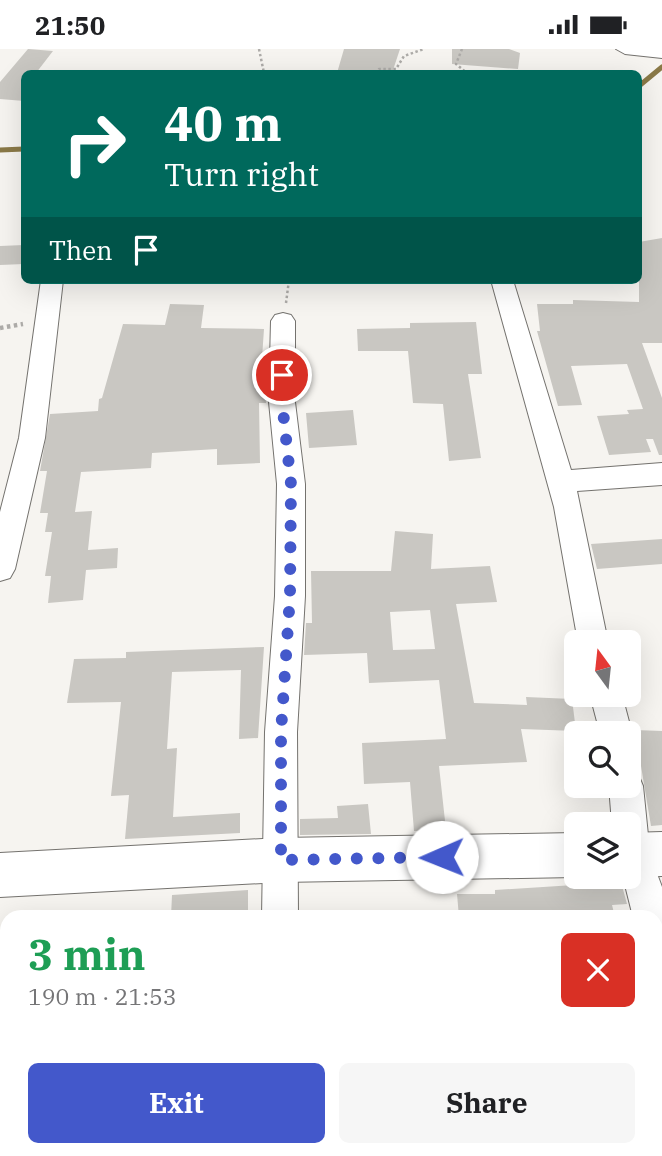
<!DOCTYPE html>
<meta charset="utf-8">
<style>
body{margin:0;font-family:"IBM Plex Serif",serif;background:#f6f6f6;color:#202124;height:100vh;display:flex;flex-direction:column;font-size:26px;white-space:nowrap}
*{box-sizing:border-box;margin:0}
p{font-size:23px;color:#757577}
.icon{flex:none;width:38px;height:38px;fill:none;stroke:currentColor;stroke-width:2;stroke-linecap:round;stroke-linejoin:round}
.map{position:relative;flex:1;overflow:hidden}
.sheet{position:absolute;left:0px;top:861px;width:663px;height:247px;display:flex;flex-direction:column;background:#fff;border-radius:21px 21px 0 0;box-shadow:0 7px 28px #0002}
.sheet>*{flex:none}
.guide{position:absolute;left:21px;top:21px;width:621px;height:214px;border-radius:10px;box-shadow:0 7px 28px #0002;background:#00695c;color:#fff;overflow:hidden}
.needle{width:46px;rotate:345deg}
.buttons{position:absolute;left:564px;top:581px;display:grid;gap:14px}
.buttons a{display:grid;place-items:center;width:77px;height:77px;border-radius:10px;background:#fff;box-shadow:0 7px 28px #0002;font-size:35px}
.pin{position:absolute;display:grid;place-items:center;width:60px;height:60px;color:#fff;margin:-30px;border:4px solid #fff;border-radius:50%;box-shadow:0 2px 7px #0007}
.me{position:absolute;width:77px;margin:-38px;rotate:269deg;stroke-linejoin:round;filter:drop-shadow(0 0 5px #0008)}
.turn{display:flex;align-items:center;gap:24px;height:147px;padding:0 28px;font-size:32px}
.turn .icon{width:91px;height:91px;stroke-width:2.5}
.turn b{display:block;font-size:49px;line-height:60px}
.then{display:flex;align-items:center;height:66px;padding:0 28px;background:#0003;gap:14px;font-size:26px}
.round{display:grid;place-items:center;flex:none;width:74px;height:74px;border-radius:10px;background:#f6f6f6}
.overview{display:flex;align-items:center;justify-content:space-between;height:119px;padding:0 28px}
h1{font-size:42px;font-weight:800;line-height:52px;color:#1e9e55}
.button{display:flex;gap:14px;margin-top:auto;padding:14px 28px}
.button a{flex:1;height:80px;border-radius:10px;background:#4358cb;color:#fff;font-size:28px;font-weight:800;line-height:80px;text-align:center}
.button a+a{background:#f6f6f6;color:#202124}
.status{display:flex;justify-content:space-between;align-items:center;height:49px;padding:0 35px;background:#fff;direction:ltr}
.status svg{height:19px;fill:currentColor}
.map>svg:first-child{display:block}
.lines{fill:none;stroke-linecap:round;stroke-linejoin:round}
.stream{stroke:#8a7947;stroke-width:5}
.building{fill:#c9c7c2;fill-rule:evenodd}
.minor-casing{stroke:#74726e;stroke-width:2}
.tertiary-casing{stroke:#74726e;stroke-width:2}
.path-far1{stroke:#adaba8;stroke-width:2.5;stroke-dasharray:2.5 2.5;stroke-linecap:butt}
.path{stroke:#adaba8;stroke-width:4.5;stroke-dasharray:3.5 3.5;stroke-linecap:butt}
.minor{fill:#fff;fill-rule:evenodd}
.tertiary{fill:#fff;fill-rule:evenodd}
.route{stroke:#4358cb;stroke-width:12;stroke-dasharray:0 21.6}
</style>
<div class="status"><b>21:50</b><svg viewBox="0 0 49 12"><path d="M0 12V9h3v3zM5 12V6h3v6zM10 12V3h3v9zM15 12V0h3v12zM26 1h20v11H26zM47 4h2v5h-2z"/></svg></div>
<div class="map">
<svg width="662" height="1107" viewBox="0 0 662 1107">
<rect width="100%" height="100%" fill="#f6f4f0"/>
<g class="lines">
<path class="stream" d="M639,37L662,18
M0,101L24,100"/>
</g>
<path class="building" d="M28,0L53,2L36,24H24V52L0,50V33Z
M344,0H400L392,24H337Z
M452,0H509L520,4L518,20L452,15Z
M662,189V294H642L662,349V406H659L653,390H646L651,403L609,406L597,367L629,365L627,361L643,360L627,315L571,317L582,356L558,357L537,282H540L537,255H573V251L639,253V193Z
M24,196V215L0,216V197Z
M170,255L204,256L201,279L264,280L262,309L266,354H259L260,414L217,416V400L152,404L151,419L81,423L75,463L92,462L88,501L118,499L117,519L86,521L83,551L48,554L51,527H45L52,483H45L48,464H40L47,422H40L50,365L98,362L99,350L102,349L123,275L165,276Z
M476,273L482,325H468L481,409L449,412L443,355L413,354L408,302H358L357,280L410,279V274Z
M353,361L357,396L309,399L306,364Z
M395,482L433,485L431,520L490,517L497,553L456,555L474,654L527,656L526,648L572,650L576,682L521,680L527,713L439,717L446,781L414,782L410,733L364,735L362,694L446,690L439,631L369,634L367,604L304,606L306,574H312L311,522H391ZM430,561L435,600L393,601L390,563Z
M662,490V515L597,520L591,495Z
M264,598L258,689L239,690L241,621L172,623L167,700L177,699L173,768L240,764V784L125,790L129,746L111,747L121,653L67,654L74,610L126,609V603Z
M635,681L662,682V776L651,777Z
M368,755L371,785L300,786V770L338,769L337,757Z
M621,833L627,855L612,856L615,868H459L457,845H495V841Z
M248,841V868H171L172,846Z"/>
<g class="lines">
<g class="minor-casing">
<path id="minor" d="M616,0H662V9L625,5Z
M41,231H63L45,389L15,520L10,529L0,532V463L19,389Z
M491,231H513L571,421L662,414V436L577,442L608,593H578L554,458Z
M283,264L291,266L295,272V353L305,435V547L297,683L298,868H262L265,683L275,547L277,435L269,353L271,272L275,266Z
M590,646H622L632,684L628,693V684H600Z
M628,722L638,725L643,737L650,806L662,838V882L656,884V868H633L623,828H628V775H612L609,737H628Z
M656,891L662,894V947L656,944Z
M255,1101H297V1107H255Z"/>
</g>
<g class="tertiary-casing">
<path id="tertiary" d="M662,783V827L628,828V784Z
M576,784V828L281,833L0,848V804L281,789Z"/>
</g>
<path class="path-far1" d="M259,0L264,24
M462,0L456,15L467,24
M375,24L379,20H396L404,7L424,0
M286,254L289,231"/>
<path class="path" d="M0,279L23,275"/>
<use href="#minor" class="minor"/>
<use href="#tertiary" class="tertiary"/>
</g>
<g class="lines">
<path class="route" d="M282,326V353L291,435L290,547L281,683V811L442,808"/>
</g>
</svg>
<div class="buttons">
<a><svg class="needle" viewBox="-14 -14 28 28"><path d="M0-13l5 13h-10z" fill="#e53935"/><path d="M0 13l5-13h-10z" fill="#757577"/></svg></a>
<a><svg class="icon" aria-label="search" viewBox="0 0 24 24"><circle cx="10" cy="10" r="6"/><path d="M15 15l6 6"/></svg></a>
<a><svg class="icon" aria-label="layers" viewBox="0 0 24 24"><path d="M12 4l9 5-9 5-9-5zM3 14l9 5 9-5"/></svg></a>
</div>
<div class="pin" style="left:282px;top:326px;background:#d93025"><svg class="icon" aria-label="arrive" viewBox="0 0 24 24"><path d="M6 21V4h12l-3 4 3 4H6"/></svg></div>
<svg class="me" style="left:442px;top:808px" viewBox="-20 -20 40 40"><circle r="19" fill="#fff"/><path d="M0-13L10 11 0 6-10 11z" fill="#4358cb"/></svg>
<div class="guide">
<div class="turn"><svg class="icon" aria-label="right" viewBox="0 0 24 24"><path d="M7 20v-9h11M14 6l5 5-5 5"/></svg><div><b>40 m</b>Turn right</div></div>
<div class="then">Then<svg class="icon" aria-label="arrive" viewBox="0 0 24 24"><path d="M6 21V4h12l-3 4 3 4H6"/></svg></div>
</div>
<section class="sheet">
<div class="overview"><div><h1>3 min</h1><p>190 m · 21:53</p></div><a class="round" style="background:#d93025;color:#fff"><svg class="icon" aria-label="close" viewBox="0 0 24 24"><path d="M6 6l12 12M18 6L6 18"/></svg></a></div>
<div class="button"><a>Exit</a><a>Share</a></div>
</section>
</div>
